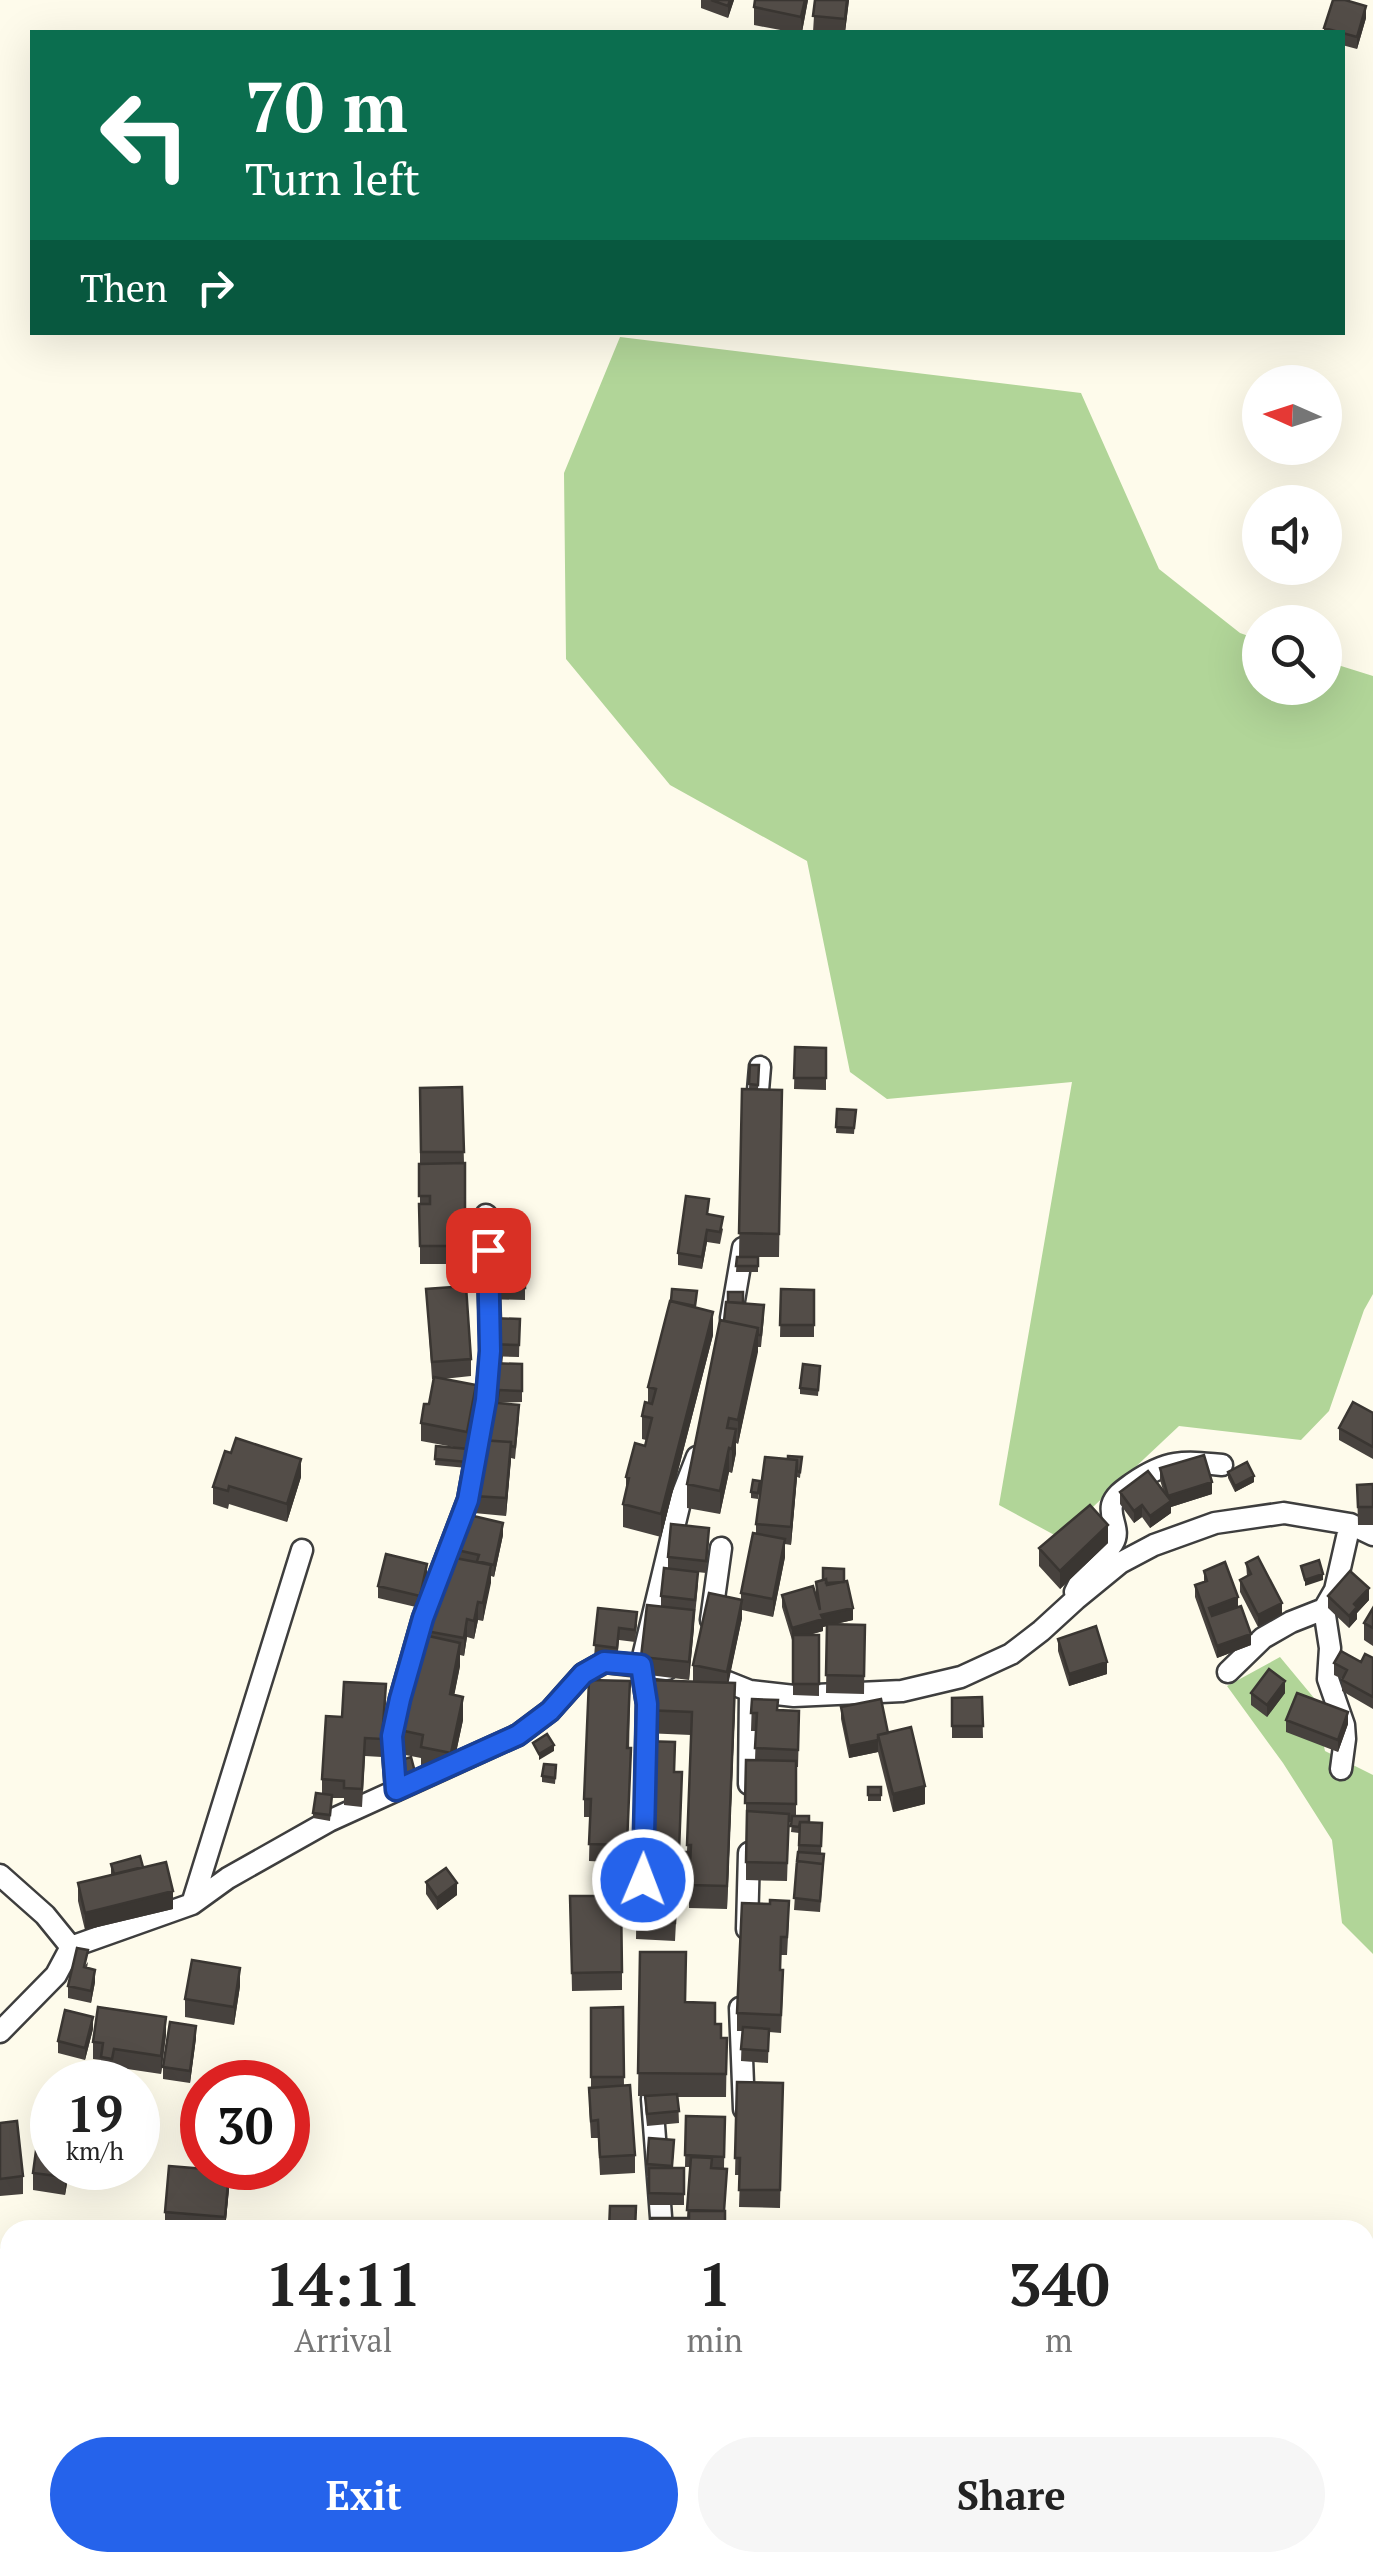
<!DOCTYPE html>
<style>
body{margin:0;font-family:"PT Serif",serif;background:#f6f6f6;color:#222;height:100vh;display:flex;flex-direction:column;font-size:38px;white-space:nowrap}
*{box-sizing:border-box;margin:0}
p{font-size:32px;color:#767676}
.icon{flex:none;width:55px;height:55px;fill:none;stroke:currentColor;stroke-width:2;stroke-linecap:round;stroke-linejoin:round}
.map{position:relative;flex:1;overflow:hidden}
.details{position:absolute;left:0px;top:2220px;width:1375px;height:352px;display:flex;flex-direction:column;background:#fff;border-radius:30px 30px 0 0;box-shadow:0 10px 40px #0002}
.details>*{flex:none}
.banner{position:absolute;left:30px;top:30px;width:1315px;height:305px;border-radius:0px;box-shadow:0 10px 40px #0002;background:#0b6e4f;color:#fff;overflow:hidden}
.needle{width:65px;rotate:273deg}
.tools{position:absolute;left:1242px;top:365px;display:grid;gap:20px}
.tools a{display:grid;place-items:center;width:100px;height:100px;border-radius:50%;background:#fff;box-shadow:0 10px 40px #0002;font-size:50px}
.speed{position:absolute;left:30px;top:2060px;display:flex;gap:20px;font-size:50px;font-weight:700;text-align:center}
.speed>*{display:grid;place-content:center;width:130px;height:130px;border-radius:50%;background:#fff;box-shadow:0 10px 40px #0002;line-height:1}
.speed small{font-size:25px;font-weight:400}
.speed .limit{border:15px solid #d22;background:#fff;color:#111}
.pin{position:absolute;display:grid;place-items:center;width:85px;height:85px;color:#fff;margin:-42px;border-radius:20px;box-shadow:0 5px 15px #0006}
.me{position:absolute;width:110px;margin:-55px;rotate:1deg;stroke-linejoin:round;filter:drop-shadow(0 0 8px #0008)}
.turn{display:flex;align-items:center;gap:35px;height:210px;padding:0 50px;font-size:45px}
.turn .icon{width:130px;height:130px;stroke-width:2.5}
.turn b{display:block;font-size:70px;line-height:85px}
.then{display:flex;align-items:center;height:95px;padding:0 50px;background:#0003;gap:20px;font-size:38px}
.eta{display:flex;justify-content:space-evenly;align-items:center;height:170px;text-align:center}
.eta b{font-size:60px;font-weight:700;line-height:70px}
.primary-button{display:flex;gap:20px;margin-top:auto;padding:20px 50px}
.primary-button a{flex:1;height:115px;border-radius:60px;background:#2563eb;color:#fff;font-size:40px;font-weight:700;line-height:115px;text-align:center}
.primary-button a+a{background:#f6f6f6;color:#222}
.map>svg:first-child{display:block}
.farmland{fill:#f1f0cd}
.forest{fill:#b1d598}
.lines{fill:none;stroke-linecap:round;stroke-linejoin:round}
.minor-casing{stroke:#3e3e3e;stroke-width:25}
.minor{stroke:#fff;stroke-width:20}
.wall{fill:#47423e}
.shaded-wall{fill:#3a3632}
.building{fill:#534d48;stroke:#3a3632;stroke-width:2.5}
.route-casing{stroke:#184099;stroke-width:25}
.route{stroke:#2563eb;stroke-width:18}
</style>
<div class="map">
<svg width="1373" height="2572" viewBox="0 0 1373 2572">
<rect width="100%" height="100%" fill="#fefbeb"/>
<path class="farmland" d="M6,2233L10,2235V2562L621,2563L619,2572H0V2249Z
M678,2563V2562L1074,2563L1072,2572H679Z"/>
<path class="forest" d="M620,337L1081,393L1159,569L1240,633L1260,640V688H1325V661L1373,676V1294L1364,1310L1329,1411L1301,1440L1179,1426L1060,1538L999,1505L1072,1082L887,1099L850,1072L807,861L670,785L566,659L564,473Z
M1280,1657L1314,1698L1325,1751L1373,1775V1954L1342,1923L1332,1840L1283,1763L1227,1686Z
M1365,2337L1373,2338V2572H1278L1286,2563L1365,2562Z
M1164,2562L1208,2563L1213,2572H1158Z"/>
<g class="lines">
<g class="minor-casing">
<path id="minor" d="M756,1114L760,1067
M731,1318L743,1248
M1075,1592C1083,1572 1102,1560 1113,1543C1121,1530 1109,1519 1112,1505C1115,1495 1125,1489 1133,1483C1167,1460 1182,1461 1222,1465
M1324,1609L1330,1648L1328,1679L1344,1725L1345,1739L1341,1769
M711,1620L721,1548
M1228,1672L1263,1638L1291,1622L1324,1609L1335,1590L1350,1524
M710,1675L750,1691L794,1696L902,1691L961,1677L1011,1654L1041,1631L1076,1599L1120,1563L1154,1545L1215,1523L1284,1513L1350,1524L1373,1535
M646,1765L647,1704L641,1665L681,1498L697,1457
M749,1784L750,1691
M396,1789L392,1736L400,1699L423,1618L468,1500L486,1400L491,1351L486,1215
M0,1875L45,1915L71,1947L56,1975L0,2032
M192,1904L302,1550
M747,1929L749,1853
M71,1947L192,1904L228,1878L329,1821L518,1735L550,1711L583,1674L605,1662L667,1669
M740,2008L744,2109
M652,2099L662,2230"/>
</g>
<use href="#minor" class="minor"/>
</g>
<path class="wall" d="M701,0H734L728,18L701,8Z
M808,0L802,32H791L754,25V7Z
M815,0H849L845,32H813Z
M1366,18L1357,49L1342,45V32H1324V28Z
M795,1047L826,1048V1090L794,1089Z
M750,1065H759L758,1089L782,1090L779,1257H758V1272H736L737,1257L739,1256L742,1089H749Z
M462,1087L464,1163H465V1264H420V1088Z
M837,1109L856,1110L854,1134L836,1133Z
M708,1214L723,1229L720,1244L707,1242L702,1269L678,1265V1253Z
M485,1262H525V1300L484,1299Z
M426,1289L471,1359V1376L443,1379L476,1402L467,1449V1468L435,1465L436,1446L459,1448L421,1441V1423L429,1404L433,1379H432Z
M781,1289L814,1290V1337H780Z
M743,1303L764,1317L761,1347H758L738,1444L736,1443V1453L732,1473L729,1472L720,1514L687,1508V1484L724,1321Z
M696,1307L713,1335L661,1537L623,1527V1504L626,1492V1477L645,1446L646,1440L642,1439V1416L648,1403V1387Z
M489,1318L520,1319L519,1357L488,1356Z
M522,1364V1402L498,1403L519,1417L515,1459L511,1458L506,1516L474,1513V1496L489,1391Z
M820,1366L818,1396L800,1394V1388Z
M1373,1413V1459L1339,1440V1428Z
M802,1457L800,1478L797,1477L791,1545L785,1544V1557L773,1617L742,1610V1618L728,1683L735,1706L727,1909L689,1908V1869L688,1883H678L675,1941L636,1939L637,1863L675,1772L682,1790L679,1852H687L691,1735L644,1733V1710L693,1682V1665L741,1600V1593L756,1533V1524L788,1459Z
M1160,1468L1212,1494L1171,1507V1513L1150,1528L1142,1517L1134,1523L1120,1504V1492L1163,1490L1160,1480Z
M1228,1472L1254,1482L1235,1492L1228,1478Z
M301,1477L287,1522L229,1504L228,1509L213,1504V1487Z
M1373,1484V1525H1358L1357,1485Z
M760,1487L758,1499L751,1498V1492Z
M503,1535L494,1577L491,1576L483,1621L478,1620L474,1639L467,1637L464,1656L460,1655V1666L454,1695L463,1720L451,1776L421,1770V1758L395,1753V1729L426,1635V1631L441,1598L457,1558V1550Z
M709,1540L706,1573L697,1572L698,1584L689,1680L641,1674V1657L661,1606V1596L668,1569V1557Z
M1108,1543L1060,1589L1039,1566V1548Z
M1246,1563L1282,1614L1258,1627L1240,1592V1580L1247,1576Z
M1204,1571L1238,1607L1251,1645L1217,1658L1195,1597V1585L1204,1582Z
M427,1576L420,1608L378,1598V1586Z
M816,1582H844L853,1620L835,1624L865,1625L864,1694L826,1693L827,1626L823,1627V1631L808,1635H819V1696L793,1695V1640H792L782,1607V1595H816Z
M1328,1596L1369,1600L1357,1613V1619L1349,1628L1328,1608Z
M598,1608L637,1624L635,1642L619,1640L617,1660L594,1657Z
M1373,1608V1646L1364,1640V1623Z
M1058,1639L1107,1674L1069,1686L1058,1651Z
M1373,1658V1709L1342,1691V1679L1334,1675V1663L1361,1662Z
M1251,1693H1285L1267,1717L1251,1705Z
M982,1697L983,1738H952V1698Z
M630,1699L627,1863L589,1861L590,1817H584V1799Z
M752,1699L778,1710L799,1729L798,1767H796V1816L809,1822L822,1823L821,1854L824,1860L820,1912L794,1910L799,1833L791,1832L792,1822H789L787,1881L746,1880V1760H755L756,1731H751Z
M386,1702L382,1757L365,1756L362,1807L344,1805V1798H332L330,1821L313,1818V1813L322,1794V1779L342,1717Z
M841,1707L888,1733L925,1804L893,1812L878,1752L849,1758L841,1719Z
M1286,1720L1348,1724L1338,1752L1286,1732Z
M556,1771L555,1784L542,1782V1776Z
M868,1787H881V1801H868Z
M111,1864L143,1867L173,1909L85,1930L78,1901V1883L111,1875Z
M426,1882L457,1895L437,1910L426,1894Z
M570,1896L622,1972V1990L572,1991Z
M789,1918L787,1955H781L780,1970L783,1988L781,2033L769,2032L768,2063L741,2061L742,2031H737V2013Z
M640,1952L685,2002L721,2038H727L726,2097H678L679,2123L647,2126L645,2108V2096H646H638Z
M88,1962L87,1968L95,1982L91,2003L68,1998V1986Z
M240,1986L234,2025L185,2017V1999Z
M623,2007L624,2086L635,2155V2173L600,2175L598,2138H591L589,2105V2088H591V2008Z
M93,2029L85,2060L58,2053V2041Z
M166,2035L161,2074L114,2067L112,2076L101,2075V2060L93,2059V2042Z
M196,2038L190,2083L163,2079V2067Z
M737,2082L783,2083L780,2208L739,2207L740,2175H735Z
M686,2116L725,2117L724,2168L727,2186L687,2218L690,2167H685Z
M0,2123L23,2176V2194L0,2196Z
M674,2152L672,2168H684V2205H649V2176H647V2164Z
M52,2168H106L104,2183L68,2178L65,2195L33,2190V2173Z
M229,2189L225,2230L165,2229V2212Z"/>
<path class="shaded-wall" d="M730,0H734L728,18V6Z
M805,0H808L802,32L801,17Z
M847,0H849L845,32V19Z
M1366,6V18L1357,49V37Z
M707,1230V1242L702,1269V1257Z
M713,1312V1335L661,1537V1514Z
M758,1328V1352L738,1444V1420Z
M476,1385V1402L467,1450V1432Z
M736,1429V1453L732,1473V1449Z
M511,1442V1460L506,1516V1498Z
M729,1448V1472L720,1514V1491Z
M301,1459V1477L287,1522V1504Z
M797,1460V1478L791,1545V1527Z
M1254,1476V1482L1235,1492V1486Z
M1212,1482V1494L1171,1507V1513L1150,1528V1516L1168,1496Z
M1142,1505V1517L1134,1523V1511Z
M503,1523V1535L494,1577V1565Z
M1108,1525V1543L1060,1589V1571Z
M785,1539V1557L773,1617V1599Z
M427,1564V1576L420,1608V1596Z
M491,1565V1583L483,1621V1603Z
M1323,1574V1580L1305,1586V1580Z
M1369,1588V1600L1357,1613V1619L1349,1628V1616L1354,1604Z
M1238,1597V1609L1209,1620V1608Z
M742,1600V1618L727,1690V1672Z
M478,1602V1620L474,1639V1621Z
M1282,1603V1614L1258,1627V1615Z
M853,1608V1620L823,1627V1631L792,1640V1628L821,1615Z
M694,1610V1628L689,1680V1662Z
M467,1619V1637L464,1656V1638Z
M1251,1634V1645L1217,1658V1646Z
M460,1643V1666L450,1717V1694Z
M1107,1662V1674L1069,1686V1674Z
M1285,1681V1693L1267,1717V1705Z
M735,1683V1706L727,1909V1886Z
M463,1697V1720L451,1776V1753Z
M1348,1712V1724L1338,1752V1740Z
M878,1740V1752L849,1758V1746Z
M554,1745V1751L539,1760V1754Z
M416,1776V1782L397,1788V1782Z
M925,1786V1804L893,1812V1794Z
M457,1883V1895L437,1910V1898Z
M173,1891V1909L85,1930V1913Z
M240,1968V1986L234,2025V2007Z
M95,1970V1982L91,2003V1991Z
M93,2017V2029L85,2060V2048Z
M166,2017V2035L161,2074V2056Z
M196,2026V2038L190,2083V2071Z
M67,2168L68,2178L65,2195V2177Z
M229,2171V2189L225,2230V2217Z"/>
<path class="building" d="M711,0H730L728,6Z
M755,0H805L801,17L754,7Z
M815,0H847L845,19L813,16Z
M1333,0H1345L1366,6L1357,37L1324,28Z
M795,1047L826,1048V1078H794Z
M750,1065H759L758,1085L749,1084Z
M462,1087L464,1152H421L420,1088Z
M742,1089L782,1090L779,1234L739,1233Z
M837,1109L856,1110L854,1128L836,1127Z
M465,1163V1246H420L419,1204H430V1196H419V1164Z
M686,1196L709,1199L707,1214L723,1217L720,1232L707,1230L702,1257L678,1253Z
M737,1257H758V1266H736Z
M485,1262H525V1288H484Z
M466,1286L471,1359L432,1362L426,1289Z
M672,1289L697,1291L695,1306L671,1301Z
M781,1289L814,1290V1325H780Z
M728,1292H743V1303L728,1302Z
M670,1301L713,1312L661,1514L623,1504L629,1478L626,1477L635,1443L645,1446L652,1418L642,1416L645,1402L652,1404L656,1389L648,1387Z
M726,1302L764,1305L761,1335H758V1328L724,1321Z
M489,1318L520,1319L519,1345L488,1344Z
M720,1320L758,1328L738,1420L729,1418L727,1428L736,1429L732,1449L729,1448L720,1491L687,1484Z
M489,1363L522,1364V1391L499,1390L497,1403L519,1405L515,1447L511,1446V1442L481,1440L486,1390L489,1391Z
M803,1364L820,1366L818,1390L800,1388Z
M434,1377L476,1385L467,1432L421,1423L424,1404H429Z
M1353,1402L1373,1413V1447L1339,1428Z
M236,1438L301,1459L287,1504L229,1486L228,1491L213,1487L225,1451L231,1453Z
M479,1440L511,1442L506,1498L474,1496Z
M436,1446L468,1449L467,1462L435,1459Z
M1204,1455L1212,1482L1168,1496L1160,1468Z
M788,1456L802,1457L800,1472L797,1471V1460L788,1459Z
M765,1457L797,1460L791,1527L756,1524Z
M1247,1462L1254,1476L1235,1486L1228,1472Z
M1148,1471L1171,1501L1150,1516L1142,1505L1134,1511L1120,1492Z
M753,1480L760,1481L758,1493L751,1492Z
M1373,1484V1507H1358L1357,1485Z
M1090,1505L1108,1525L1060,1571L1039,1548Z
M465,1514L503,1523L494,1565L477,1561L479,1555L457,1550Z
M671,1524L709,1528L706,1561L668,1557Z
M753,1533L785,1539L773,1599L741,1593Z
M386,1554L427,1564L420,1596L378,1586Z
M450,1557L491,1565L483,1603L478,1602L474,1621L467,1619L464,1638L426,1631L433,1596L441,1598Z
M1258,1557L1282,1603L1258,1615L1240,1580L1251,1574L1246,1563Z
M1319,1560L1323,1574L1305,1580L1301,1566Z
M1225,1562L1238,1597L1209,1608L1212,1616L1241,1606L1251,1634L1217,1646L1195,1585L1207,1581L1204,1571Z
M664,1568L698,1572L695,1600L661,1596Z
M823,1568L844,1569V1582L826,1583V1579L823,1580Z
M1350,1571L1369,1588L1354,1604L1357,1607L1349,1616L1328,1596Z
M826,1579L827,1585L847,1581L853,1608L821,1615L823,1619L792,1628L782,1595L813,1586L820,1610L816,1582Z
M709,1593L742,1600L727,1672L693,1665Z
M647,1605L694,1610L689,1662L641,1657Z
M598,1608L637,1612L635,1630L619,1628L617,1648L594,1645Z
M1373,1608V1628L1364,1623Z
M827,1624L865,1625L864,1676L826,1675Z
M1096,1626L1107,1662L1069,1674L1058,1639Z
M415,1633L460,1643L450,1694L463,1697L451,1753L421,1747L423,1735L395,1729Z
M793,1635H819V1684H793Z
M1341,1651L1361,1662L1365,1654L1373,1658V1697L1342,1680L1347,1670L1334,1663Z
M1269,1669L1285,1681L1267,1705L1251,1693Z
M589,1680L630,1681L627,1748H631L627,1845L589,1844L591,1799H584Z
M645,1680L735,1683L727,1886L689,1885L691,1845H687L692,1712L644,1710Z
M344,1682L386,1684L382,1739L365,1738L362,1789L344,1788V1781L322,1779L326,1716L342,1717Z
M1297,1693L1348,1712L1338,1740L1286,1720Z
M982,1697L983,1726H952V1698Z
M752,1699L778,1700L777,1710L799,1711L798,1750L755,1748L757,1713H751Z
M881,1699L888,1733L878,1735V1740L849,1746L841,1707Z
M911,1727L925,1786L893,1794L878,1735Z
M547,1734L554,1745L539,1754L533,1743Z
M643,1741L675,1742L674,1772H682L679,1852H689L688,1866L678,1865L675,1923L636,1921L638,1877H646L647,1864L637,1863Z
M411,1757L416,1776L397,1782L391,1763Z
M746,1760L796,1761V1804L745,1803Z
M544,1764L556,1765L555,1778L542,1776Z
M868,1787H881V1795H868Z
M316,1793L332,1795L330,1815L313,1813Z
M747,1811L789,1814L787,1863L746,1862Z
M792,1816H809V1822H800L799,1827L791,1826Z
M800,1822L822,1823L821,1846L799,1845Z
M798,1852L824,1854L823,1864L797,1861Z
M140,1856L143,1867L114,1874L111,1864Z
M797,1861L823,1864L820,1901L794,1898Z
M166,1862L173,1891L85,1913L78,1883Z
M446,1868L457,1883L437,1898L426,1882Z
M570,1896H621L622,1972L572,1973Z
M770,1900L789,1901L787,1937H781L780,1970H783L781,2015L737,2013L742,1903L770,1904Z
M77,1948L88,1950L84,1967L95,1970L91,1991L68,1986Z
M640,1952H686L685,2002L715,2003V2024H721V2038H727L726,2074L638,2073Z
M192,1960L240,1968L234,2007L185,1999Z
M98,2007L166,2017L161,2056L114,2049L112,2059L101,2057L103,2043L93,2042Z
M623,2007L624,2077H591V2008Z
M65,2010L93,2017L85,2048L58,2041Z
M170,2022L196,2026L190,2071L163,2067Z
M743,2027L769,2029L768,2051L741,2049Z
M737,2082L783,2083L780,2190H739L740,2158H735Z
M630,2085L635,2155L600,2157L598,2120L591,2121L589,2088Z
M677,2094L679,2111L647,2114L645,2096Z
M686,2116L725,2117L724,2157L685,2155Z
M17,2121L23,2176L0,2179V2123Z
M40,2121L52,2123V2168H67L65,2177L33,2173Z
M649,2138L674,2140L672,2166L647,2164Z
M691,2157L712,2158L711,2168L727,2169L724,2211L687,2210Z
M169,2166L229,2171L225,2217L165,2212Z
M649,2168H684V2194L649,2193Z
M610,2206H636L635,2230H609Z
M689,2211H725V2230H652V2218H689Z"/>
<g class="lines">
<g class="route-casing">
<path id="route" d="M488,1250L490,1351L486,1400L468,1500L423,1618L400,1699L392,1736L396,1790L518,1735L550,1711L583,1674L604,1662L641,1665L647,1704L643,1880"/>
</g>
<use href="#route" class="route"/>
</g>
</svg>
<div class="tools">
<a><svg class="needle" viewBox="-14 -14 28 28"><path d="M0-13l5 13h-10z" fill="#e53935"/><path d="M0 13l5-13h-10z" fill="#767676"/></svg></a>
<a><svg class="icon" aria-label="sound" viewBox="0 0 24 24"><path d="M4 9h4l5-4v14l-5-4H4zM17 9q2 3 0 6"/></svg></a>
<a><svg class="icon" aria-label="search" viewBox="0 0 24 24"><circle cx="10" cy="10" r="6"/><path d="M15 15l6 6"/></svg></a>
</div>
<div class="speed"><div>19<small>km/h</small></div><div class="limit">30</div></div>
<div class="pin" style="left:488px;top:1250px;background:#d93025"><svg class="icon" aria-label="arrive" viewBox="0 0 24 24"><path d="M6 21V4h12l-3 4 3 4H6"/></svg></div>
<svg class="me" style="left:643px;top:1880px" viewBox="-20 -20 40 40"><circle r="17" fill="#2563eb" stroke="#fff" stroke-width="3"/><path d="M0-11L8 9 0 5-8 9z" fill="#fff"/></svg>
<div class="banner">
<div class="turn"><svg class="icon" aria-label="left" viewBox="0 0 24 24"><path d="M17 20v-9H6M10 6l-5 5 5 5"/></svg><div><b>70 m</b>Turn left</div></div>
<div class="then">Then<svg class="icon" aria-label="right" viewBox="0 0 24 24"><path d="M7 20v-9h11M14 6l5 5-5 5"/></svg></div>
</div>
<section class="details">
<div class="eta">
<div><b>14:11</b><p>Arrival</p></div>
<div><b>1</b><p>min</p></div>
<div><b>340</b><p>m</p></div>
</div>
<div class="primary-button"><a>Exit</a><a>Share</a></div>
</section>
</div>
